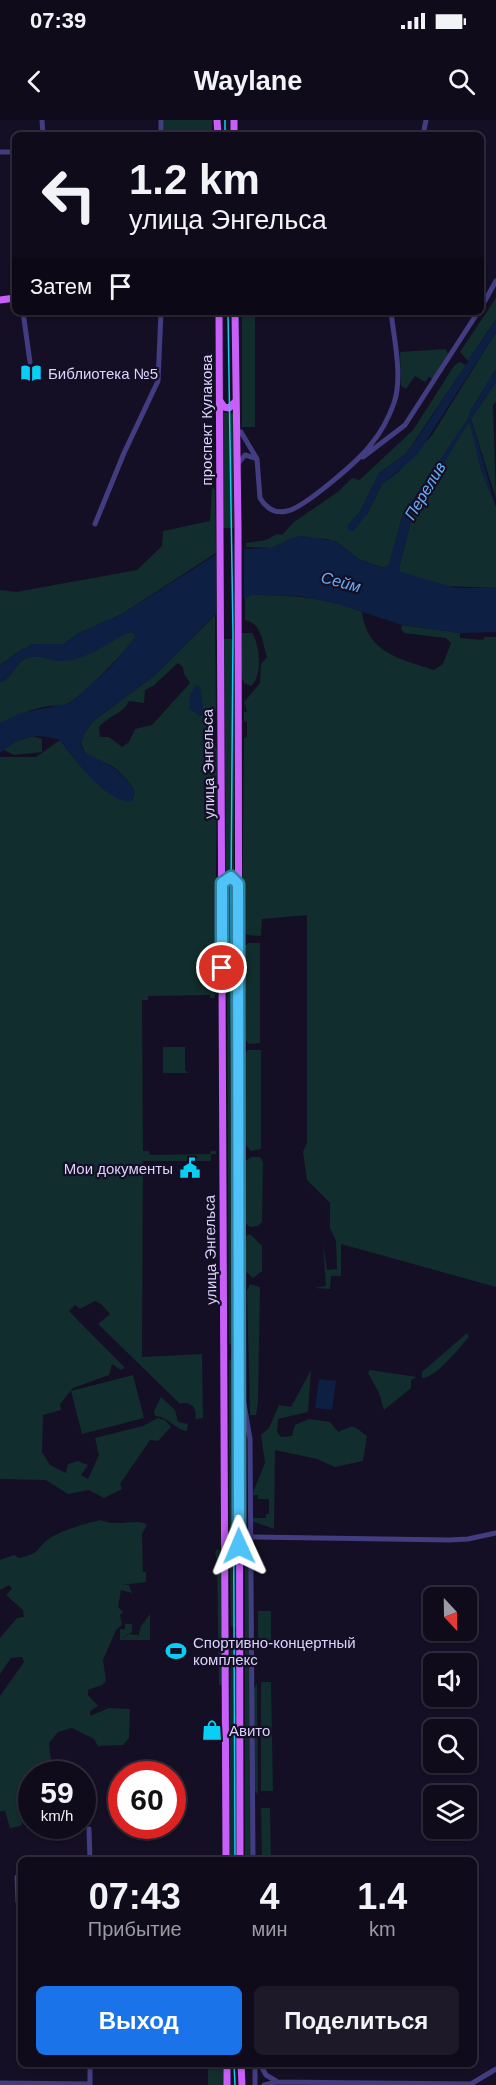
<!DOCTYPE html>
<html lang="ru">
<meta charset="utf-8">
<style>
body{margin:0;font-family:Arial,sans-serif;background:#1d1928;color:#f1f3f6;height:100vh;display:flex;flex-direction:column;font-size:22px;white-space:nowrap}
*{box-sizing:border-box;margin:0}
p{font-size:20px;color:#9b9ba3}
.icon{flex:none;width:33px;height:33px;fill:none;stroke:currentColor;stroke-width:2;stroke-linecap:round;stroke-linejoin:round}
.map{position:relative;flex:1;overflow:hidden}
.sheet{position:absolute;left:18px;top:1737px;width:459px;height:210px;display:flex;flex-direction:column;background:#0f0b1b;border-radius:9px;box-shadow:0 2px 4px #0004,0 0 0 2px #2f2b3a}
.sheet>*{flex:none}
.banner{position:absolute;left:12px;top:12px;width:472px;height:183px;border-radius:9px;box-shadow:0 2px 4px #0004,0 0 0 2px #2f2b3a;background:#0f0b1b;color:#f1f3f6;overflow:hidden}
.needle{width:39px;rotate:158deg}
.fabs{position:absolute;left:423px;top:1467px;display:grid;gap:12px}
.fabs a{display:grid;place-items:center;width:54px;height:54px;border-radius:9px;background:#0f0b1b;box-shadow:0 2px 4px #0004,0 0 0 2px #2f2b3a;font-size:30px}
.speed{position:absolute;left:18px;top:1641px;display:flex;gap:12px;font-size:30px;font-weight:700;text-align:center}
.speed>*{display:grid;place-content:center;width:78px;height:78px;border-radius:50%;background:#0f0b1b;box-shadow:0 2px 4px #0004,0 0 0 2px #2f2b3a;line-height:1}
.speed small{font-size:15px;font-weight:400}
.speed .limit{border:9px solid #d22;background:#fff;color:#111}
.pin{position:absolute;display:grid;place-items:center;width:51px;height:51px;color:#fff;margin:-26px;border:3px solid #fff;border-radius:50%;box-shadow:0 2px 6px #0007}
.me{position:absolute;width:66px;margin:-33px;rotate:359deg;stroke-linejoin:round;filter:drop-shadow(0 0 4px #0008)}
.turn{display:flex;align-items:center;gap:21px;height:126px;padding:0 18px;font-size:27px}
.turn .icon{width:78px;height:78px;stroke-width:2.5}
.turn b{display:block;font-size:42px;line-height:51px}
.then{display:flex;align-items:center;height:57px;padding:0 18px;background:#0003;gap:12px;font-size:22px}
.eta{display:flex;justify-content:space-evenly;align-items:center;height:102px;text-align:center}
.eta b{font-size:36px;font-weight:700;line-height:42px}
.primary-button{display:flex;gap:12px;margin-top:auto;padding:12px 18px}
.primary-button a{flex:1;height:69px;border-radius:9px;background:#1a73e8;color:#fff;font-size:24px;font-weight:700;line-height:69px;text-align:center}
.primary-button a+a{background:#1d1928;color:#f1f3f6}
.status{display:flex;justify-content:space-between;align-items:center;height:42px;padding:0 30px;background:#0f0b1b;direction:ltr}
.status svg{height:16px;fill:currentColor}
header{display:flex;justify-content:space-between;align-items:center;height:78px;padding:0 18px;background:#0f0b1b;font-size:27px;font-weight:700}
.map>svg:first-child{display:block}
.green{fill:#122d2d;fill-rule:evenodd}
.water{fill:#0e1f44}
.pier{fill:#140f24}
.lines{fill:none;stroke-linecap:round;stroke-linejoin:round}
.minor{stroke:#423c81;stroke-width:5}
.major{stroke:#c85ff9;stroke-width:7}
.tram{stroke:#09cff4;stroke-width:1.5}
.route-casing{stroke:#337fa1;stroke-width:15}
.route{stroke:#4fc3f7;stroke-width:10}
.labels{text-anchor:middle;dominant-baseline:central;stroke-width:4.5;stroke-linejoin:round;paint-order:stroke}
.poi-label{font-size:15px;fill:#dbd4fd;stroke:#140f24;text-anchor:start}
.street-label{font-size:15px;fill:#dbd4fd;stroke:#140f24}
.water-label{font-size:16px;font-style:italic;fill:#66adf9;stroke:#140f24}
</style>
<div class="status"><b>07:39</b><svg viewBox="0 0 49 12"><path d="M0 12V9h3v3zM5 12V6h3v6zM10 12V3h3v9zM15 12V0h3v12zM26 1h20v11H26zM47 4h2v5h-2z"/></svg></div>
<header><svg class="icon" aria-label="back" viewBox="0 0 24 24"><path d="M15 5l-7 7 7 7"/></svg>Waylane<svg class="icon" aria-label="search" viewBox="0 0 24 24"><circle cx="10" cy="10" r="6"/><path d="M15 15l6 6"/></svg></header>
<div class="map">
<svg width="496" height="1965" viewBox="0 0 496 1965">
<rect width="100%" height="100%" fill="#140f24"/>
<path class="green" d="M163,0H212V15H164Z
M496,178V199L468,241L460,232Z
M242,192H255V307H242Z
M496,212V249L471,290L468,300L403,394L389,445L383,448L358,439L342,426L328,419L295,417L272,428L246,427V423L266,420L277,414L282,415L294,402L339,371L352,358L359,360L365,355L413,310L454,246L459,242L466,245L406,334L379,353L360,392L348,405L367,394L382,364L398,352L432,315Z
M446,229L448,234L433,259L429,257L425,262L415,256L406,269L401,266L400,232Z
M496,262V282L493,285L496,379L471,299Z
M223,293H233L234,408H223Z
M470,300L481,349L496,387V468L447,466L445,468L447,471L460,470L464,473L467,470L475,473L482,472L484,486L480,495L472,481L463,479V483H469V487L463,491L460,487L456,490L454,488L459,485H452L448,478L445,482L442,474L443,465L400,452L399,448L415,385Z
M212,367L215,370L216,433L122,494L77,514L64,524H34L19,531L0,545V470L16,472L137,450L162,426L163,411L210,401Z
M251,475C289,475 328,477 362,492C367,533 400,539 434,550L443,544L451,523L446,518L404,513L401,509L402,505L460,513V518L483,520L485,517H496V1167L341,1124V1156H331L330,1169L314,1168L326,1166L323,1123L327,1150L337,1149L336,1121L330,1108V1083L307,1060L303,1032L307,1023V795L262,799L261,816L247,815L242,808L244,618L247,617V602L244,601V592H247L244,582L260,563L261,544L267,537C262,523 263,504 245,500V477Z
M215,495L216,590C210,603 211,617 217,630L215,878H210V875L148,876V880H142L143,1031H149L150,1035L210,1034L211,1031H216V1034H211V1041H143L142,1237L202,1234L203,1298L195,1299C198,1289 191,1280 180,1284L98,1204L110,1194L101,1184L95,1181L80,1189L75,1185L69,1191L125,1248L121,1250L112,1244L109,1255L73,1268L60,1284L61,1290L43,1295L42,1332L50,1345L66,1353L68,1344L78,1341L88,1345L81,1355L88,1359L99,1335L95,1318L143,1306L158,1298L165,1300L171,1307L158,1321L150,1320L120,1364L122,1369L104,1378L89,1370L68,1374L46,1360L0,1359V637H36L60,620C86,655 94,659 132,681L135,672C130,662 119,649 108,644C94,637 82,638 81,619L92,602L155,555ZM178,543L183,547L184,554L190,563L152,605L135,609L129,622L122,627L109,617H100L99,607C108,596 123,594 129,581L144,583L145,570L153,566Z
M132,512L136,516C131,527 78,580 67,584C61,587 54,585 48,586C31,589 16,596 0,603V562C13,558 13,546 23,540C36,531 57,542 73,539C94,535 111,515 132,512Z
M242,513H252C260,525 263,556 251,566L244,563L242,558Z
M224,519H234V755H226Z
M32,616L42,619V632L14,635L4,630L9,624Z
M230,760L234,763L236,1223L233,1227L229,1223C228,1070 227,916 227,763Z
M248,823H260V923L249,924L244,918L243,828Z
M163,927H185V950L188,953H163Z
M248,930H261V1029L251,1031L243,1021V935Z
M251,1037H260L263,1042L262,1102L258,1106L250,1107L245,1103L244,1048L245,1041Z
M250,1114L262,1126V1151L253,1158L244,1150V1117Z
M250,1164L260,1167L258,1282L256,1295H250L247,1171Z
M467,1213L469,1217C460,1227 435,1259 422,1258V1252Z
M232,1238L235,1241L236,1506L234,1508L231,1506C229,1417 229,1330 229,1241Z
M311,1250L308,1292L278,1299L277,1312L281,1317L292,1316L295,1305L309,1299L330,1302L338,1312C355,1306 349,1303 367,1316L363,1341L335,1347L317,1339L275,1330L274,1409L252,1401V1398H266V1394H269V1379H258V1375H252L265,1343L261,1315L269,1308L279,1285L291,1287Z
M370,1250L417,1257L411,1260V1268L384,1290L379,1273L368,1253Z
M133,1255L144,1298L82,1314L71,1271Z
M161,1277L175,1290L178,1302L188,1304L187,1311C175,1310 168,1296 155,1296L154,1291Z
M101,1400C116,1408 139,1397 147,1405L142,1414L143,1452H146V1462L122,1465H129L132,1473L121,1470L118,1487L123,1492L120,1495L122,1505L116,1510L103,1540L106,1561L102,1565L88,1570V1575L98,1586L90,1591V1596L109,1588L130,1589L129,1618L123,1625L98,1626L94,1619L72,1608L58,1612L49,1623L52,1650L66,1654H32L31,1693L25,1694L21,1706L10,1708L5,1691H0V1576L24,1542L22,1537L11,1538L0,1554V1518L17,1498L24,1497L23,1490L6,1475L12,1469L9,1465L0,1470V1440L14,1435L19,1438C44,1432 34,1429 50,1418C63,1410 86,1403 101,1400Z
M245,1424L249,1425L252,1740H245Z
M217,1429L221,1430L222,1565H219L217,1441L215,1432Z
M258,1491H271V1521H264V1526L258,1527Z
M150,1494V1520H120V1509H125V1504H132V1512L122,1519L128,1514L138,1515V1517L141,1506Z
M234,1517L236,1519L238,1740H228L231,1520Z
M261,1562H271L273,1671H261Z
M257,1563L258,1675L254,1669V1569Z
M261,1688H270L271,1740H262Z
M208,1944H223L224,1965H208Z"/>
<path class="water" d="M496,199V212L417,335L382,364L367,394L353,411H348V405L360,392L379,353L406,334L423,310Z
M496,249V262L471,299L496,387L481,349L469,301L443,345L415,385L399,448L400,452L456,468H496V512L460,513L402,505L338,484L300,476L251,475L225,488L210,499L155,555L92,602C70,635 85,631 109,645C120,651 130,662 135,672L132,681C107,685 73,637 60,620C32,612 22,616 0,633V603L21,593L70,583L110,548L136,516L132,512L127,513C107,524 83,542 59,541C48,540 37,534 27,538C14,542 13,558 0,562V545L19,531L34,524H64L77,514L122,494L223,430L272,428L294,417L303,416L336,421L358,439L382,448L389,445L403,394L467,300L471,290Z
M196,565L200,567L204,594L200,596L190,589C189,576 189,575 196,565Z
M319,1259L336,1261L332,1290L315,1288Z"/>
<path class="pier" d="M244,424V481L216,498V430Z"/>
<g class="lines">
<path class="minor" d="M42,0L43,15
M161,0V15
M423,15L426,0
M0,32H15
M482,186L496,161
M23,192L30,242
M237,312H241L257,339L260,378C266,388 275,394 287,391C304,388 361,339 372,323C382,311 389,297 394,283C403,257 394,219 391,192
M363,337L405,305L478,192
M237,345L245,335L255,338
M95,404L124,333L158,261L161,192
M242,1272L250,1319L253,1740
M240,1424L251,1417L449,1420L468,1419L496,1413
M89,1709L90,1740
M17,1757L18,1782L21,1785
M255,1944V1965
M260,1944L266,1955L276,1961
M0,1963L90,1964
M90,1965V1944
M264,1965L277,1962L471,1964L496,1949"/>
<path class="major" d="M217,0L218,15
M234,0V15
M0,180L15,178
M219,192L226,1740
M235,192L238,407L240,1740
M220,281L224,287L229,288L236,281
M241,1944L242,1965
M227,1965V1944"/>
<path class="tram" d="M225,0V15
M228,192L233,514L231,771L235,1740
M234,1944L235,1965"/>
</g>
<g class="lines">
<g class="route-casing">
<path id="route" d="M222,848V763L231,757L238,764L239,1426"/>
</g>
<use href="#route" class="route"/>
</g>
<defs>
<g id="library-bare" transform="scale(1.62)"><path d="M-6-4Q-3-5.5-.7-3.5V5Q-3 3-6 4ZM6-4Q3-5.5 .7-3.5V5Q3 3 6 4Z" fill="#09cff4" stroke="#140f24" stroke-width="2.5" paint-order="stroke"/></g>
<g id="civic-bare" transform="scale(1.62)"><path d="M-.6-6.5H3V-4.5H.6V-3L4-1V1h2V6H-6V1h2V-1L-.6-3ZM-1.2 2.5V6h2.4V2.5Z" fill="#09cff4" stroke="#140f24" stroke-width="2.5" paint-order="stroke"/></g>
<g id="stadium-bare" transform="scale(1.62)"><path d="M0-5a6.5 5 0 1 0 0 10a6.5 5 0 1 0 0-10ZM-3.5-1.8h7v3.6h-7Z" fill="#09cff4" stroke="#140f24" stroke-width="2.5" paint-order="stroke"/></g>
<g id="shop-bare" transform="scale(1.62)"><path d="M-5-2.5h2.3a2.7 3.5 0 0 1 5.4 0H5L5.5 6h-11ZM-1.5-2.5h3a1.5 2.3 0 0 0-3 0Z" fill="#09cff4" stroke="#140f24" stroke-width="2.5" paint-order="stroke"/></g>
</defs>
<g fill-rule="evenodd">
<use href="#library-bare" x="31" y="253"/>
<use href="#civic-bare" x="190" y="1048"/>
<use href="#stadium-bare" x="176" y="1531"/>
<use href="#shop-bare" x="212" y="1610"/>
</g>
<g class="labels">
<g class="poi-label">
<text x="48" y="253">Библиотека №5</text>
<text x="173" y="1048" text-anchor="end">Мои документы</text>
<text x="193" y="1522">Спортивно-концертный<tspan x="193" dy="17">комплекс</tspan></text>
<text x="229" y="1610">Авито</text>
</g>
<g class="street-label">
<text transform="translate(206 300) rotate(-90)">проспект Кулакова</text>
<text transform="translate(208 644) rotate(-91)">улица Энгельса</text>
<text transform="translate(210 1130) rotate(-91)">улица Энгельса</text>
</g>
<g class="water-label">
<text transform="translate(425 371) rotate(-59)">Перелив</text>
<text transform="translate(341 462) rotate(15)">Сейм</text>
</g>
</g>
</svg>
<div class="fabs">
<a><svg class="needle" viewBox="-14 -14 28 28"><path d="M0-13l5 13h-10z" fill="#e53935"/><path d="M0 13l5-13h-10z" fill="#9b9ba3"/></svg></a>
<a><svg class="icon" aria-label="sound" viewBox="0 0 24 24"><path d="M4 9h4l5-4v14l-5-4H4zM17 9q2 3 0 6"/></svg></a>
<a><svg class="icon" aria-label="search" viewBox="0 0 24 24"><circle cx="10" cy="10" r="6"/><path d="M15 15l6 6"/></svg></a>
<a><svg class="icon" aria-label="layers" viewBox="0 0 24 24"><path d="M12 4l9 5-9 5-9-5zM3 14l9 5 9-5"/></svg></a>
</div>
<div class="speed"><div>59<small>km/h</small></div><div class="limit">60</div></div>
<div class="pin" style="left:222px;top:848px;background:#d93025"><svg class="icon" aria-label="arrive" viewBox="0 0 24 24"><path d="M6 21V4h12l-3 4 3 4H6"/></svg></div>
<svg class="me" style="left:239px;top:1426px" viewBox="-20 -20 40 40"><path d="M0-17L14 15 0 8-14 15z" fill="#4fc3f7" stroke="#fff" stroke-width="4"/></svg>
<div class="banner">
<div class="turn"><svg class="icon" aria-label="left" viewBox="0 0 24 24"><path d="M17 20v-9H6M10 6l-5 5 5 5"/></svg><div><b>1.2 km</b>улица Энгельса</div></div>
<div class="then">Затем<svg class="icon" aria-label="arrive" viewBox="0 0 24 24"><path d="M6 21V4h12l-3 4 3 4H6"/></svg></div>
</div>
<section class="sheet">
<div class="eta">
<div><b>07:43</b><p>Прибытие</p></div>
<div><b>4</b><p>мин</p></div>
<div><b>1.4</b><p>km</p></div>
</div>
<div class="primary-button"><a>Выход</a><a>Поделиться</a></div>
</section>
</div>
